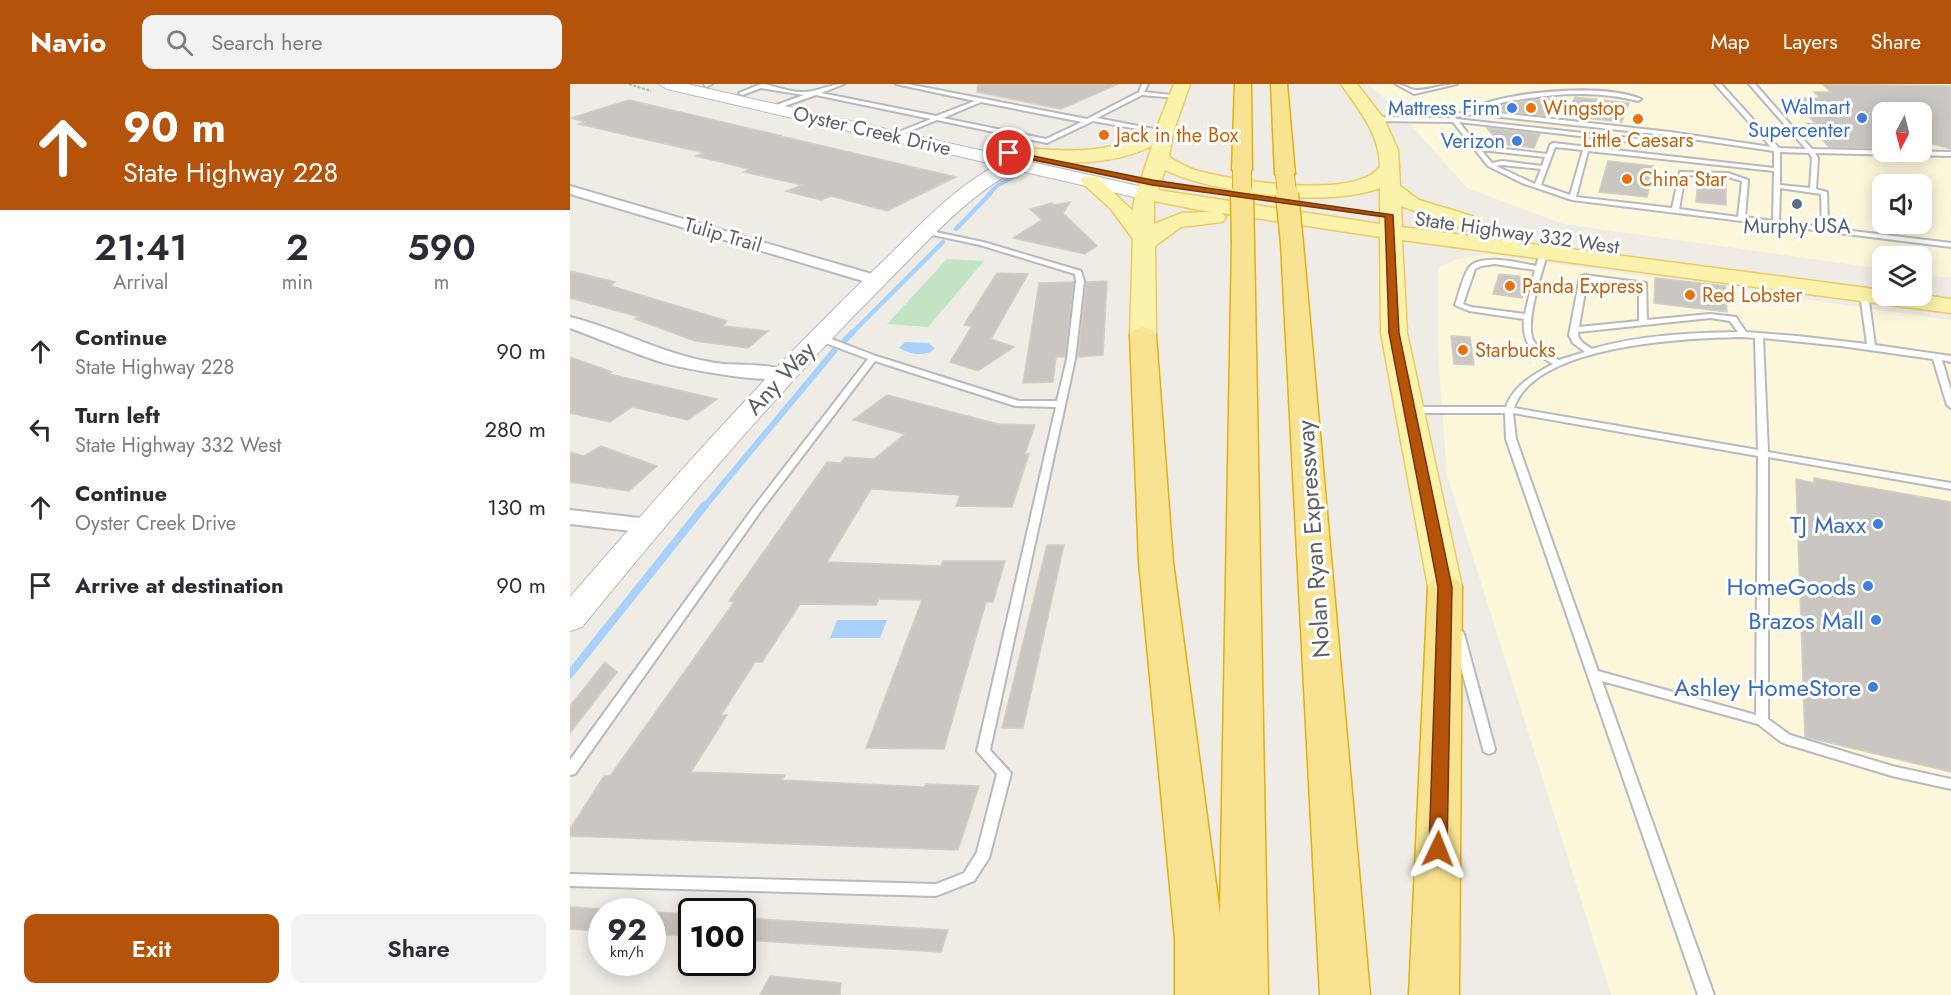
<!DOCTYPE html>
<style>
body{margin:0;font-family:Jost,sans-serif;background:#f2f2f3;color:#2b2b33;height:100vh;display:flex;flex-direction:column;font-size:22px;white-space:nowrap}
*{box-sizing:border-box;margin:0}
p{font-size:20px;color:#7c7c81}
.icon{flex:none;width:33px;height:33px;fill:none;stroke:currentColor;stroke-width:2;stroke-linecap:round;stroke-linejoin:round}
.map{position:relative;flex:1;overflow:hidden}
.sheet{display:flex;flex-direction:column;background:#fff;width:570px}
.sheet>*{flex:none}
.hud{background:#b45309;color:#fff;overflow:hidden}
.needle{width:39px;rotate:187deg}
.controls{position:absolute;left:1302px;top:18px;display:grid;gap:12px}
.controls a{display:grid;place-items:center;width:60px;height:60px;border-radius:12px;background:#fff;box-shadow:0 3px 15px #0003;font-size:30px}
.speed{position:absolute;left:18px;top:814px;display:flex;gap:12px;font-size:30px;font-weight:700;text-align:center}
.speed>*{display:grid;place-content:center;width:78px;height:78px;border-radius:50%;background:#fff;box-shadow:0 3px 15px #0003;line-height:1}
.speed small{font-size:15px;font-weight:400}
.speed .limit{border:3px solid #111;border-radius:9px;background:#fff;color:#111}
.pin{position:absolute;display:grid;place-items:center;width:51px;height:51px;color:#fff;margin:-26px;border:3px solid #fff;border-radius:50%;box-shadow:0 2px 6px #0007}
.me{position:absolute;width:66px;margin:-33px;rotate:2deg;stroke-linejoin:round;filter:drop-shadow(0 0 4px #0008)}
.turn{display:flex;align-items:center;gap:21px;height:126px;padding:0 24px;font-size:27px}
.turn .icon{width:78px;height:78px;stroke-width:2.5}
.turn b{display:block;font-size:42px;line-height:51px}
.eta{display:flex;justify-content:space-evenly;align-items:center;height:102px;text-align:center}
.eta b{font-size:36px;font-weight:600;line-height:42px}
.button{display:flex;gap:12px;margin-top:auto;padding:12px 24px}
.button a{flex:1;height:69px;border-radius:12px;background:#b45309;color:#fff;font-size:24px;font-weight:600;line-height:69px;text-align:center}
.button a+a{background:#f2f2f3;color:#2b2b33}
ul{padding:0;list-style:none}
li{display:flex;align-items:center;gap:18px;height:78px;padding:0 24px}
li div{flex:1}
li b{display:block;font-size:22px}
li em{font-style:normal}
header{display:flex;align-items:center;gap:36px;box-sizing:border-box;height:84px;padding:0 30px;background:#b45309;color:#fff}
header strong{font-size:28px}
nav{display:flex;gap:33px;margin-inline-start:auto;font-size:21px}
.search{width:420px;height:54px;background:#f2f2f3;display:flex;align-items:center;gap:15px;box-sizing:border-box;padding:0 21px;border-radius:12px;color:#7c7c81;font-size:22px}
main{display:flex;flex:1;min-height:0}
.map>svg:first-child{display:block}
.commercial{fill:#fcf6db;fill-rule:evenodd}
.green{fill:#c2e4c4}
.water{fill:#a8d2fb}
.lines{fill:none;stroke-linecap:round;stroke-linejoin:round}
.stream-far3{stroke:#a8d2fb;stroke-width:4}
.stream-far2{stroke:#a8d2fb;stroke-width:4.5}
.stream-far1{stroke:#a8d2fb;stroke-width:6}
.stream{stroke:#a8d2fb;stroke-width:8}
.building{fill:#cac6c2;stroke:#d3cec3;stroke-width:1.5}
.lane-casing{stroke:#b7b9be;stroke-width:4}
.street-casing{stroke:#b7b9be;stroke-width:4}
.secondary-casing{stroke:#b8bac0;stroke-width:2}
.primary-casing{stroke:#ebcb61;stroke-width:3}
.highway-casing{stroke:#e8ae0b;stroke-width:3}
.path{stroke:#9ac3a8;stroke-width:2;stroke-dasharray:3 1.5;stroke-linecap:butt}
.lane{fill:#fff;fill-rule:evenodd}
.street{fill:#fff;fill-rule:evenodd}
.secondary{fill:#fff;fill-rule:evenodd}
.primary{fill:#fbf2ac;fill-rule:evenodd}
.highway{fill:#f8e392;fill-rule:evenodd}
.highway-bridge-far1-casing{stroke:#e8ae0b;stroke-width:20;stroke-linecap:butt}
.highway-bridge-casing{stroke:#e8ae0b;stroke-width:25;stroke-linecap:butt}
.highway-bridge-far1{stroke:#f8e392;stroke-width:18}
.highway-bridge{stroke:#f8e392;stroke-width:22}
.route{fill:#b45309;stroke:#753606;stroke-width:1.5}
.shop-dot{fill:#3f7fe0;stroke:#fff;stroke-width:2}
.food-dot{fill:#e8710a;stroke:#fff;stroke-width:2}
.service-dot{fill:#5c6f8a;stroke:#fff;stroke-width:2}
.labels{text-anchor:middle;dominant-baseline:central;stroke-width:6;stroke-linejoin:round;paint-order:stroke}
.far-shop-label{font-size:20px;fill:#366cbe;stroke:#fff;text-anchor:end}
.far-food-label{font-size:20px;fill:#c56008;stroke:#fff;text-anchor:start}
.far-street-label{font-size:20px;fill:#5c5f64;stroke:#fff}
.far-service-label{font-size:20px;fill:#4e5e75;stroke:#fff}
.street-label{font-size:24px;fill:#5c5f64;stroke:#fff}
.shop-label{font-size:24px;fill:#366cbe;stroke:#fff;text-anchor:end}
</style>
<header>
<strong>Navio</strong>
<div class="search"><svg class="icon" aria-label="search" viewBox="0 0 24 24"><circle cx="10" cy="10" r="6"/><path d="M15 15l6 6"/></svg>Search here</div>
<nav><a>Map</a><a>Layers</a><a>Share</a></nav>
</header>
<main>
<section class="sheet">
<div class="hud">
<div class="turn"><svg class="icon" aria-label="ahead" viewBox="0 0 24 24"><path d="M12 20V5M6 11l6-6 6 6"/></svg><div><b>90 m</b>State Highway 228</div></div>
</div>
<div class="eta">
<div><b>21:41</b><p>Arrival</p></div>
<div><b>2</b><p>min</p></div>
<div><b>590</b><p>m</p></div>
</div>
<ul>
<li><svg class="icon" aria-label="ahead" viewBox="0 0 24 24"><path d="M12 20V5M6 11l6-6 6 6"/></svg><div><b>Continue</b><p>State Highway 228</p></div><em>90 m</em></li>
<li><svg class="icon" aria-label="left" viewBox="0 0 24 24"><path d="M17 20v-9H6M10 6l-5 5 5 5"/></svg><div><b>Turn left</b><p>State Highway 332 West</p></div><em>280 m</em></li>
<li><svg class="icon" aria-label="ahead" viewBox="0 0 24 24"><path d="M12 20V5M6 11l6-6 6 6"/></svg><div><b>Continue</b><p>Oyster Creek Drive</p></div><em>130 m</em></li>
<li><svg class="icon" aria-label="arrive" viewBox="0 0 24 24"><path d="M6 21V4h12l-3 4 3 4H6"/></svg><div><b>Arrive at destination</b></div><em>90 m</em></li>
</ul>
<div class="button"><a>Exit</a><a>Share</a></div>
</section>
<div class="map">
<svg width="1381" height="911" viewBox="0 0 1381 911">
<rect width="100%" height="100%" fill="#eeece4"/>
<path class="commercial" d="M797,0H1381V194L1352,190V172H1312V185L993,140L897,104L823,21ZM1312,28H1352V68H1312ZM1312,100H1352V140H1312Z
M917,170L1381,236V911H1041L877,391L868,272V184L887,175Z"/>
<path class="green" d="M377,175L414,177L358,243L317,240Z"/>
<path class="water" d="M335,258L358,259L365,264C357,274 339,270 329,264Z
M267,536H317L310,554H260Z"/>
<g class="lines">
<path class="stream-far3" d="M418,111L427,102L448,90"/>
<path class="stream-far2" d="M386,145L420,110
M281,250L373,158"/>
<path class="stream-far1" d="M275,256L283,248
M134,423L264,267"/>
<path class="stream" d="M0,590L135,421"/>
</g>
<path class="building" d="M408,0H548L491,25L407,8Z
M1252,0L1381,2V65L1352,57V28H1312V64L1259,63L1237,39L1246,40L1221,14H1250L1244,8H1261Z
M1005,13L1059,19L1052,38L996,32Z
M976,14L986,15L978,32L926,26L929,22Z
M59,16L212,52H210L386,93L317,127L261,112L251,116L216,107L232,101L174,88L179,85L126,72L135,69L9,40L15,38L1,34Z
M917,44L970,50L964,64L930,60Z
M1038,77L1083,82L1077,113L1029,108Z
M1128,96L1156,99V121L1126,118Z
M500,118L493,129L527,162L515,170L443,154L472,136L460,125L482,119L484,121Z
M0,187L45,198L41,202L157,237L153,242L198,247L178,264L125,257L65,235L69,233L0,214Z
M427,189L458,190L421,255L444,263L408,287L380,278L402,242L394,241Z
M929,190L957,193L952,214L923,210Z
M1085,194L1155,202L1157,228L1084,219Z
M537,197L533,271L508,273L516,198Z
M504,198L495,273H486L483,298L453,299L469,199Z
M881,252L900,253L904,281L884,280Z
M0,273L42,288L39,290L147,315L118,336L62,323L40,338L0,329Z
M317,311L428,340L465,341L455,370H459L442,423L386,422L390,411L301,405L257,478L371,482L373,477H435L423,518H416L374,665L296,664L352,516L309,515L306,521L230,520L192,578H185L151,631H157L121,688L215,691L212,696L354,703L356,700L409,702L388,766L0,752V745L34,692H40L125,573L164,518L159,517L257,378L271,379L275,373L304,375L335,350L283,336Z
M31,362L87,382L59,407L0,398V368L14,372Z
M1244,394L1381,418V688L1235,653L1226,395L1244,399Z
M477,461H494L453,644H432Z
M35,578L47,588L0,649V622Z
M0,823L32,825V847L0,845Z
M82,828L122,830V852L82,850Z
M172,834L378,846L371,868L172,856Z
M200,892L271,899L270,911H190Z"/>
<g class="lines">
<g class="lane-casing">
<path id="lane" d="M134,0H142L136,3Z
M191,0C200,0 217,8 231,8C246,9 259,0 274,0L251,9L366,32L405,17L326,0H337L517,35L569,8L572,0H578L574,8L610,12L607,14L572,11L527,34L594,47L596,48V50L523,37L477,59L367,36L323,54L321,53V51L361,35L246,11L203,26L201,23L234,11L191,4L172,11L169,9ZM411,18L512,38L476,55L373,34Z
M826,0C834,0 839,6 846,6C855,7 874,0 887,0L844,10Z
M1145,0H1151L1209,64L1236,65L1179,0H1185L1242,65L1381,68V72L1245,69L1248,74L1246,105L1257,108L1258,144L1381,159V163L1002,116L952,99L918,82L883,38L805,37L802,35L805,33L880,34L879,31C887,29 895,29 902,27C908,25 913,20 919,18C956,7 1035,0 1071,15L1068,17C1018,4 970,11 920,21L910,27L1100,48L1201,63ZM905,30L1095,51L1086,57L886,35L885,33ZM889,38L1087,61L1101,52L1204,67V84L983,59L980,61L977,70L908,62ZM985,63L1013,66L1000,111L971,101ZM911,66L975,73L972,82L932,77L922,79ZM1018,67L1204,87L1203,137L1175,133L1178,96L1158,89L1110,88L1102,124L1006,113ZM1210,68L1239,69L1242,74L1240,104L1210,101ZM932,81L971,85L965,100L926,82ZM1115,91L1158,93L1172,97L1168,133L1109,125ZM1210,104L1251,110L1252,143L1209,138Z
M356,146L413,158L511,187L514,197L505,275L420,666L441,689L419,774L404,797L366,812L0,802V790L366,800L394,789L407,768L427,690L407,667L486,323L445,322L305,277L190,428L5,690L0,691V676L183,424L298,275L245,255V251H251L306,272L449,317H487L497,275L506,197L505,190L410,161L354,149L353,148Z
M971,166L978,168C972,187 955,238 963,256C968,265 980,271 989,276L1015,268L1003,259L999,251L1010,193L1014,191L1076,199L1077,236L1140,230L1166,233L1176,248L1227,252L1297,260L1290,210L1294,208L1298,210L1305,261L1381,272V278L1372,276L1381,306V324L1377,321L1363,275L1271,262L1193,254L1198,368L1381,399V405L1198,373V635L1220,651L1322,682L1381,695V705L1322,692L1216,660L1211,658L1188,640L1032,597L1144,911H1128L936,355L935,329H839L835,326L839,323H936C943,302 964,290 983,280C962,268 952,260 954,235L899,227L885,221C889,210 892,195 898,185C908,168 951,179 966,182ZM925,180L965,186L955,230L901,223L893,220L905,185L911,182ZM1017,196L1069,203V237L1009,243ZM1140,234L1160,237L1168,248C1120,249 1069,251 1022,265C1016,261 1007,257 1008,248ZM1172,253L1185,254L1188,366L944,324C965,260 1117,254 1172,253ZM943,329L1188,372L1186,631L1028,587L946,355Z
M888,546L892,547L894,550L925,665L924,668L919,670L914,668L913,665L882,550L884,547Z"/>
</g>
<g class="street-casing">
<path id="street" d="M0,102L312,193L314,196L306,201L300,199L0,110Z
M0,233C53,246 99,274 154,280C168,281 214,280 221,290C212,304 109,284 91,278C60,268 30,255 0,244Z
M0,426L79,435L87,437L90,442L87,447L79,449L0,440Z"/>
</g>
<g class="secondary-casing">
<path id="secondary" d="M89,0H117L577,104L587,110L577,116L446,86C397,112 359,156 320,195C210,305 110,423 12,543L0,547V513C98,400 198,287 306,184C344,148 381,105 427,81L97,5Z"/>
</g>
<g class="primary-casing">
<path id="primary" d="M604,0H620L603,49L599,73C608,78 618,84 628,87C666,97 785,116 810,83C810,50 789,26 771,0H787L814,35L828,66L830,102L849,116L902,132L917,143L914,148L906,149L831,122L832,143L1312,206V212L1352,211L1381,215V229L832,156L837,249L892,503L887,511L875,514L863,511L858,503L811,249L810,153L652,129L656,134L652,138L611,143L585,162L586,251L582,256L573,259L564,256L560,251L563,155L541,125L510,97L513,93H527L563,127L564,117L582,62C536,85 488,78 439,75L430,69L439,63C498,67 530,73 586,46ZM595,86C645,110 758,124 810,104V140L588,106ZM584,117L640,128L612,129L584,140Z"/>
</g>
<g class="highway-casing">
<path id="highway" d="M665,0H681L682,86L672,92L662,86Z
M701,0H717L725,90L715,96L705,90Z
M673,150L681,152L684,157L698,911H605V855L569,478L560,251L564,246L573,243L582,246L586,251L603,478L650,830L662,157L665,152Z
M722,152L730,154L733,159L800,911H750L711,159L714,154Z
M875,492L887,495L892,503L889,911H839L858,503L863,495Z"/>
</g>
<path class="path" d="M59,0L81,7"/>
<use href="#lane" class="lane"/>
<use href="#street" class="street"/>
<use href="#secondary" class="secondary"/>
<use href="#primary" class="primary"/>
<use href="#highway" class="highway"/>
<g class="highway-bridge-far1-casing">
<path id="highway-bridge-far1" d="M672,86V111
M715,90L717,111"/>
</g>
<g class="highway-bridge-casing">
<path id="highway-bridge" d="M672,110L673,157
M717,110L722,159"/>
</g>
<use href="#highway-bridge-far1" class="highway-bridge-far1"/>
<use href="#highway-bridge" class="highway-bridge"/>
</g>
<path class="route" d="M439,67L582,96L823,131L829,249L882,503L877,765L875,771L868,773L862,771L859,765L868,503L819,249L815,133L582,101L436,70Z"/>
<g class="shop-dot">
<circle cx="942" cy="24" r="6"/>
<circle cx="1292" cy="34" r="6"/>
<circle cx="947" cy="57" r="6"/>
<circle cx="1308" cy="440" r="6"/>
<circle cx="1298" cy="502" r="6"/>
<circle cx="1306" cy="536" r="6"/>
<circle cx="1303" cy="603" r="6"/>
</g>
<g class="food-dot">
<circle cx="961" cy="24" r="6"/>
<circle cx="1068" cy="35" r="6"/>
<circle cx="534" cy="51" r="6"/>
<circle cx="1057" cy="95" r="6"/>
<circle cx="940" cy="202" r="6"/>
<circle cx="1120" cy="211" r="6"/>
<circle cx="893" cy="266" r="6"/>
</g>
<circle class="service-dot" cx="1227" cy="120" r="6"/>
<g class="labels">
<g class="far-shop-label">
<text x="1280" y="23">Walmart<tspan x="1280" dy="23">Supercenter</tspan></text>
<text x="930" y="24">Mattress Firm</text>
<text x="935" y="57">Verizon</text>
</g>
<g class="far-food-label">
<text x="973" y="24">Wingstop</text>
<text x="546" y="51">Jack in the Box</text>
<text x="1068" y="56" text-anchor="middle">Little Caesars</text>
<text x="1069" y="95">China Star</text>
<text x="952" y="202">Panda Express</text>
<text x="1132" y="211">Red Lobster</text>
<text x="905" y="266">Starbucks</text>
</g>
<g class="far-street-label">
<text transform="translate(302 47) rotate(13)">Oyster Creek Drive</text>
<text transform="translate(947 149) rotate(8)">State Highway 332 West</text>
<text transform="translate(153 151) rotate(16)">Tulip Trail</text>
</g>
<g class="far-service-label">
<text x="1227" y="142">Murphy USA</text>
</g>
<g class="street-label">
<text transform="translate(210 294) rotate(-47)">Any Way</text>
<text transform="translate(743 455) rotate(-94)">Nolan Ryan Expressway</text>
</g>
<g class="shop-label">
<text x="1296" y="440">TJ Maxx</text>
<text x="1286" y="502">HomeGoods</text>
<text x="1294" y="536">Brazos Mall</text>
<text x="1291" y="603">Ashley HomeStore</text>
</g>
</g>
</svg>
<div class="controls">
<a><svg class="needle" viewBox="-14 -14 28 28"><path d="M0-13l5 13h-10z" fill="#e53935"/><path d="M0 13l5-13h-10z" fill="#7c7c81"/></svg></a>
<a><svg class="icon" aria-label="sound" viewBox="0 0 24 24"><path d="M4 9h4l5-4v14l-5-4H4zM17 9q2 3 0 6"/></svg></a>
<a><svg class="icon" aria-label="layers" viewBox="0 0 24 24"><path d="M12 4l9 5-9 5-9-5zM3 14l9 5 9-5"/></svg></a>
</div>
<div class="speed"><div>92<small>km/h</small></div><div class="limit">100</div></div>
<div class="pin" style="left:439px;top:69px;background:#d93025"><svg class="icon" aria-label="arrive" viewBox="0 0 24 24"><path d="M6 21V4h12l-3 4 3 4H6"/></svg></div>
<svg class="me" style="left:868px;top:765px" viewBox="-20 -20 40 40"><path d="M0-17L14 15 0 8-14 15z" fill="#b45309" stroke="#fff" stroke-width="4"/></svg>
</div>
</main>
